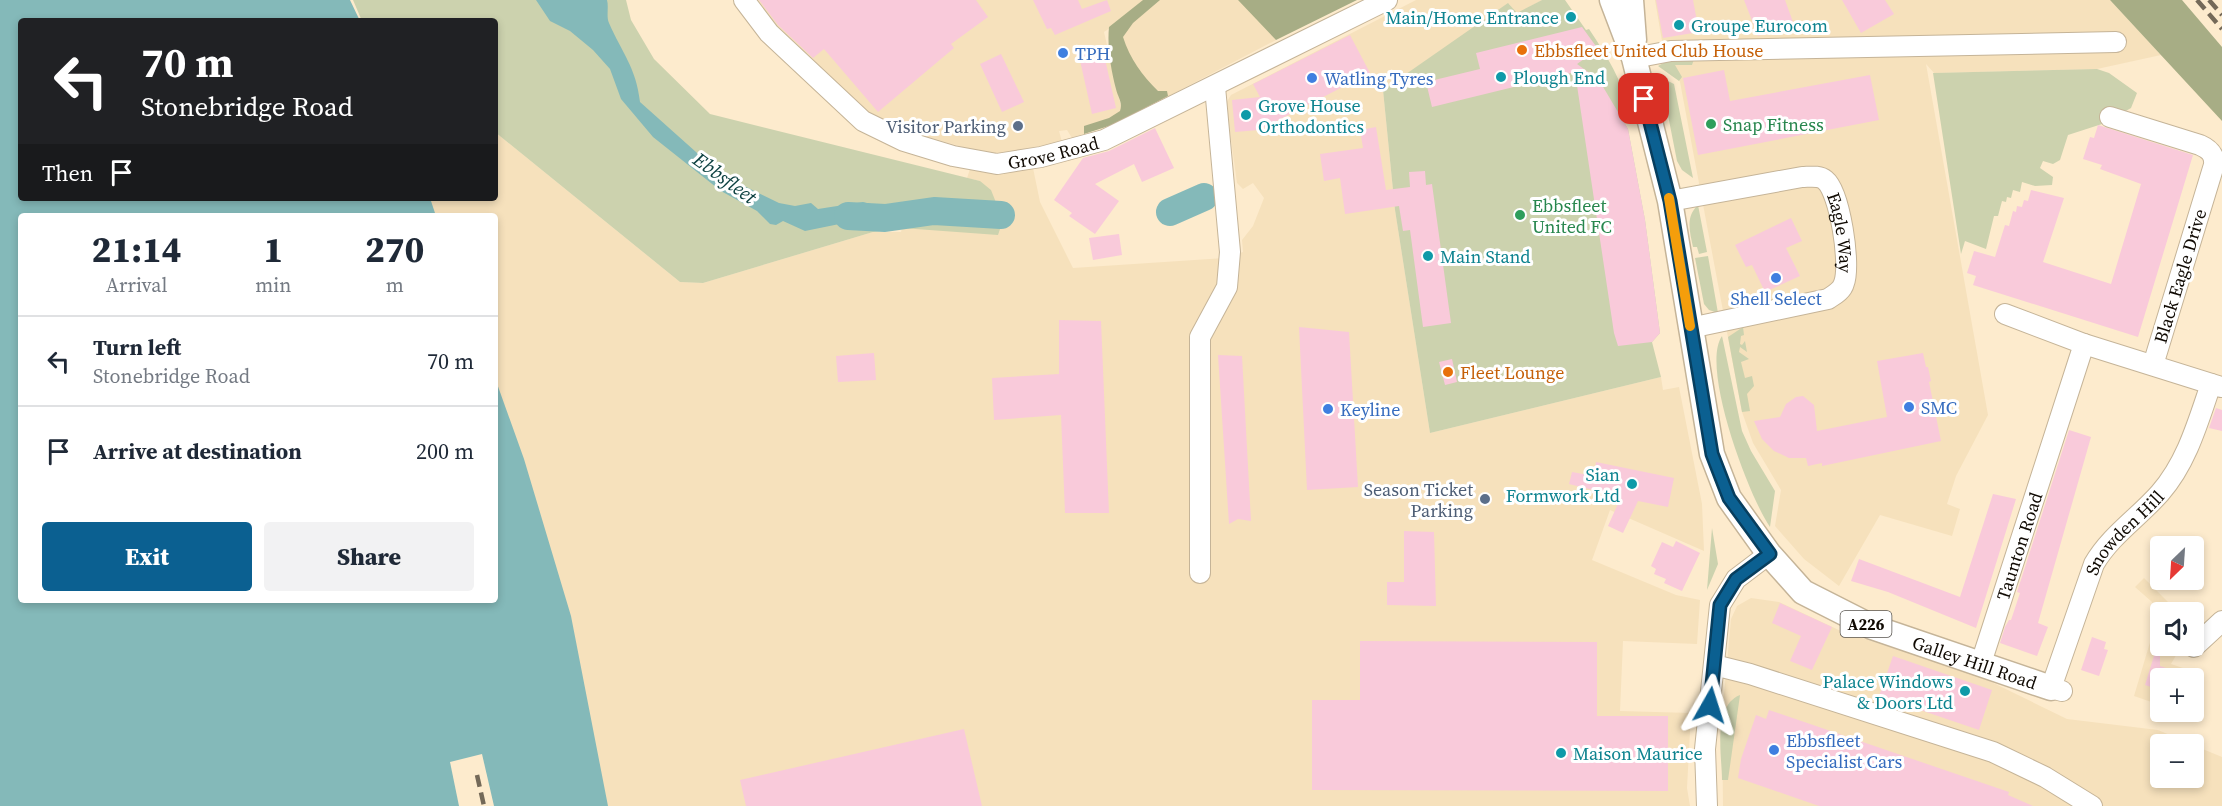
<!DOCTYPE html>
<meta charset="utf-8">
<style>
body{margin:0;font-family:"Source Serif 4",serif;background:#f2f2f3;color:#1f2937;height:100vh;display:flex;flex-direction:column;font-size:22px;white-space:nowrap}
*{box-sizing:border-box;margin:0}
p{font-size:20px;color:#747a83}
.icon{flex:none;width:33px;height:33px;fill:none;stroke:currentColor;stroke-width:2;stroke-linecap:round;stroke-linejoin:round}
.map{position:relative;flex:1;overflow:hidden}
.details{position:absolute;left:18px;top:213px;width:480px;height:390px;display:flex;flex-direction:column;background:#fff;border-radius:6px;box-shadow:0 3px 9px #0003}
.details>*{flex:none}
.hud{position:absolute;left:18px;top:18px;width:480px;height:183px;border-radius:6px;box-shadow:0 3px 9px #0003;background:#202124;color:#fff;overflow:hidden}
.needle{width:39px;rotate:205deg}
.buttons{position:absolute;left:2150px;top:536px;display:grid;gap:12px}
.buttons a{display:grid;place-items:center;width:54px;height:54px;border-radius:6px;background:#fff;box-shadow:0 3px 9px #0003;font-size:30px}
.pin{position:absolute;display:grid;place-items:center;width:51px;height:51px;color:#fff;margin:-26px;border-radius:12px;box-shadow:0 3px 9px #0006}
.me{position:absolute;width:66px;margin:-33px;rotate:6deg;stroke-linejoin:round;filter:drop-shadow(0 0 4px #0008)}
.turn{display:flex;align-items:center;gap:21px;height:126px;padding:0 24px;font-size:27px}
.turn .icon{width:78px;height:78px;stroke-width:2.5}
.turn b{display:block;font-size:42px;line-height:51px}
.then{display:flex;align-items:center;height:57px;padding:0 24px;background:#0003;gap:12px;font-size:22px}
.eta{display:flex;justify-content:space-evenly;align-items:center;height:102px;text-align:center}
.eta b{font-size:36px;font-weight:800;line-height:42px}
.button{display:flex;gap:12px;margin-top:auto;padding:12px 24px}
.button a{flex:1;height:69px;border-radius:6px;background:#0b6091;color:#fff;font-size:24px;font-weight:800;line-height:69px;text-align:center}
.button a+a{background:#f2f2f3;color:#1f2937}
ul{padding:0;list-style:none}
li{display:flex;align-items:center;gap:18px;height:90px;padding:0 24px;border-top:2px solid #e0e1e3}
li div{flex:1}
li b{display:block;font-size:22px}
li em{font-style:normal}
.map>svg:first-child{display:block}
.built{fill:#f6e1bc}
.green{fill:#ccd2ae}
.forest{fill:#a7ad85}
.water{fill:#84b9b9}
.pier{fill:#fdebcd}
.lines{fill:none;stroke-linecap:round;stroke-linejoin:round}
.river{stroke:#84b9b9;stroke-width:28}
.building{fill:#f9cada}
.minor-casing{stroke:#c5b498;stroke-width:22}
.major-casing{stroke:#c5b498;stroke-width:27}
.minor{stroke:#fff;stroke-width:20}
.major{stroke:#fff;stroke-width:24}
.rail{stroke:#746958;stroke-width:4.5;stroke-dasharray:12 6;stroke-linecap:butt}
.route-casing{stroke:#073e5e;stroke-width:15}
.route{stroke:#0b6091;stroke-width:10}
.slow{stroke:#f59e0b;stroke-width:10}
.culture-dot{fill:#0f9aa8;stroke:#fff;stroke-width:2}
.food-dot{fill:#e8710a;stroke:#fff;stroke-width:2}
.shop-dot{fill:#3f7fe0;stroke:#fff;stroke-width:2}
.leisure-dot{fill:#2e9e5b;stroke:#fff;stroke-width:2}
.service-dot{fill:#5c6f8a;stroke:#fff;stroke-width:2}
.labels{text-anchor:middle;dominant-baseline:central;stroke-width:6;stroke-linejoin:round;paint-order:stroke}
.shield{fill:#fff;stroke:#58544f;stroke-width:1.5}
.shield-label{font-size:16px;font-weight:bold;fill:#100a03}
.culture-label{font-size:18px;fill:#0d838f;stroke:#fff;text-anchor:start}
.food-label{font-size:18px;fill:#c56008;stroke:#fff;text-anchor:start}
.shop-label{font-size:18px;fill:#366cbe;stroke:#fff;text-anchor:start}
.leisure-label{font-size:18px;fill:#27864d;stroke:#fff;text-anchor:start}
.service-label{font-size:18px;fill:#4e5e75;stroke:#fff;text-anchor:end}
.street-label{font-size:18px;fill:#100a03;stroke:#fff}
.water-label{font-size:20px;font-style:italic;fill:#0d4141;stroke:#fff}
</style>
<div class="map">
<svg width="2222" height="806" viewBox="0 0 2222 806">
<rect width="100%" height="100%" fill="#fdebcd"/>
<path class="built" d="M755,0H1243L1276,40L1159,101L1110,28L1104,32L1124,119L1072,138L1067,130L1059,131L1062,142L991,155L900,129L873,116L773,25Z
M1416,0H1542L1517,14L1509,4L1383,90L1395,210L1430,433L1661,377L1663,390L1679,387L1702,504L1704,551L1610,510L1592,560L1676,595L1700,600L1697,644L1623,641L1620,711L1691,713L1687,788L1690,806H597L495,397V216H435L429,198H495V132L680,282L703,283L873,232H901L902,228L980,181L967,178L971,166L1033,168L1040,202L1073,268L1240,257V253L1243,252L1242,240L1253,226L1264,198L1253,183L1243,189L1237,183L1226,103L1231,95Z
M1655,0H2110L2161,55L2097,69L1934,73L1926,64L1988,415L1956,476L1947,504L1960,509L1952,536L1880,515L1839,586L1804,559L1775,526L1781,490L1753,443L1742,412L1680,82L1673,65L1669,42L1662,41Z
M2144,578L2178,612H2160V617L2152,602L2135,587Z
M1751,598L1779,602L1843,632L1977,675L2067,719L2158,730L2191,744H2160V777H2193V745L2222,757V806H1723L1722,716L1731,619L1737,606Z
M2160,625V645H2182L2171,664L2201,674L2193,699V678H2160V705L2134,696L2151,639Z"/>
<path class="green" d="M353,0H626L631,20L654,59L710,114L980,181L991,190L1003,220L998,235L902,228L873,232L703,283L680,282L495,132V21H362Z
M1542,0H1565L1586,30L1589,29C1607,56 1622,80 1630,113L1620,116L1628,129L1645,220L1660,333L1652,342L1661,377L1430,433L1395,210L1383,90L1508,3L1517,13Z
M1694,59L1692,65H1675L1682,77L1679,81L1658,66L1669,60Z
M2097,69L2109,73L2137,93L2131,108L2124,112L2108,108L2102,124L2068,135L2060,160L2053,164L2043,161L2040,168L2053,177L2052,185L2035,186L2022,182L2020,192L2013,190L2011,198L2007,197L2006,202L2002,201L1998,216H1994L1986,249L1965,241L1961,254L1933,73Z
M1654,74L1674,84L1693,178L1682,170L1677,161L1665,100L1655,91Z
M1698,205L1707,252L1699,254L1697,247H1693C1690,232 1685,217 1698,205Z
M1708,256L1718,313L1709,310L1704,304L1695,258Z
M1743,327L1744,335L1741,336L1740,344L1742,345L1745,341L1747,352L1740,347L1739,352L1749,359L1741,362L1745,378L1752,376L1754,386L1747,394L1750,411L1742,412L1728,337Z
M1722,336L1742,431L1751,451L1775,491L1770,527C1749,497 1700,367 1722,336Z
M1712,528L1718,564L1707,590Z
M1740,695L1728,780H1722C1722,756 1712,706 1740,695Z"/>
<path class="forest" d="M1143,0H1160L1133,23L1123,37C1130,59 1142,75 1158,91H1167L1168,96L1115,124L1084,134V126L1109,118L1120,111C1123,102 1118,98 1116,89C1111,70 1107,47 1109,27Z
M1238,0H1357L1276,40Z
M2110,0H2182L2222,47V121Z"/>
<path class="water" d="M0,0H350L360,21H21V198H430L436,216H21V600H495V378L524,459L571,616L608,806H0Z
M536,0H607C609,7 606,17 609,23C622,53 636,67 640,102L715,169L736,182L779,203L795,206L811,203L818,209L863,202L886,208L885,218L880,223L864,219L805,231L783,221L776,225L770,224L757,211L721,191L653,137L621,99L610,69L593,50L570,31L550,21Z"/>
<path class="pier" d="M482,754L494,806H459L450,762Z"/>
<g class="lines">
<path class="river" d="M1170,212L1204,197
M848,216L885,218L934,211L1001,215"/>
</g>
<path class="building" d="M759,0H976L988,17L951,44L954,48L878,112L824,49L813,58L778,25Z
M1033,0H1078L1082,9L1107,0L1111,11L1055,35L1051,28L1047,29Z
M1656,0H1693L1699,32L1663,38Z
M1744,0H1785L1793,22L1758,36Z
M1842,0H1885L1894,14L1861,33Z
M1582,27L1598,49L1577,64L1599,80L1628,129L1645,220L1660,333L1652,342L1618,346L1614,333L1575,72L1432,107L1426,82L1480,69L1476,53Z
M1350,35L1370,73L1259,130L1235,132L1232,100L1260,97L1253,84Z
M1103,50L1116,108L1092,114L1079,56Z
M1001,54L1024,102L1002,112L980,64Z
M1724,70L1730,101L1870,75L1879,120L1698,155L1683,78Z
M2098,125L2193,155L2138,337L1973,285L1976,276L1967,273L1974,251L1995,257L2005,225L2009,226L2013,211L2016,212L2017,206L2022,207L2024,200L2028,201L2031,190L2064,198L2043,262L2111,284L2141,184L2100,169L2102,165L2083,159L2090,137L2094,138Z
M1376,127L1386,190L1410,187L1409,172L1425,171L1426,185L1432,184L1451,323L1423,327L1410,230L1403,231L1399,206L1345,214L1340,178L1324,181L1320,154L1363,148L1360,130Z
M1155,128L1174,168L1142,182L1134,164L1095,184L1119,201L1095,234L1069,216L1072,213L1054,200L1083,158L1109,151Z
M1791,218L1802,241L1786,248L1800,276L1765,292L1752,265L1746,267L1735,245Z
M1119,234L1122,255L1093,260L1089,238Z
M1059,320L1101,321L1109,513H1065L1061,415L994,420L992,378L1059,374Z
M1299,327L1349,332L1358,487L1307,490Z
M874,353L876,380L838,382L836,356Z
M1923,353L1926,367H1928L1931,381L1929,382L1941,441L1822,466V463L1808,466L1806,458H1789L1774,451L1762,439L1754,421L1780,417L1786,404L1796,397L1803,396L1814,405L1817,431L1887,417L1877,361Z
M1218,355L1242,356L1251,521L1238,519L1229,524Z
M1452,359L1457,382L1445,385L1439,362Z
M2216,408L2222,410V431L2209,428Z
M2069,430L2091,437L2038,623L2048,627L2037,656L2000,643L2005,627L2009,620H2011L2020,593L2017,592Z
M1596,462L1674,478L1668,507L1638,501L1623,533L1608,526L1621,497L1569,484L1572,472L1594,476Z
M1993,494L2016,499L1976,628L1888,592L1851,581L1859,559L1960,597Z
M1404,531L1434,532L1436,606L1387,605V582H1404Z
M1676,541L1700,553L1682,591L1664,583L1666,579L1654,574L1656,569L1651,566L1662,542L1673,547Z
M1780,603L1832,627L1812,670L1790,661L1801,636L1772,623Z
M2092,637L2106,642L2104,649L2108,650L2099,676L2081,670Z
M1360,641L1597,642V716H1668V791L1312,790V700H1360Z
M2157,646L2160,647V666L2188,675V678H2160V690L2145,685Z
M1893,656L1992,690L1979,730L1879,696Z
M1769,710L2009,792L2008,795L2033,806H1819L1738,778L1741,759L1756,715L1766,719Z
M964,729L982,806H746L740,780Z"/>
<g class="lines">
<g class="minor-casing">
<g id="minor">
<path id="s1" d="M744,0L769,33L863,121L904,141L953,156L997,164L1041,157L1104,140L1387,0"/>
<path d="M1634,58L1671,51L2116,42"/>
<path d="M2110,117L2200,145C2209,149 2215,154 2214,165L2153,365"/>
<path id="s2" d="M1670,201L1802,177C1809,177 1819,175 1825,180C1840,192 1851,265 1844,283C1842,291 1834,295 1828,299L1690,328"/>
<path d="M2005,314L2084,344L2221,387"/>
<path d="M1200,573V337L1227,287L1230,252L1215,87"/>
<path d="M2194,647L2222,621"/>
<path id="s3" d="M1981,663L2084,344"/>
<path d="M1714,665L1750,674L1993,752L2045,777L2092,806"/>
<path id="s4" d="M2062,691L2051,688L2094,564C2110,536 2139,517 2160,493C2187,462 2198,422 2211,384"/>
<path d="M1707,806L1705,749L1720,605L1736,579L1769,554"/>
</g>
</g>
<g class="major-casing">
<g id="major">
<path id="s5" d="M1612,0L1634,58L1670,201L1712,454L1729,498L1769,554L1803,592L1872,627L2051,688"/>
<path d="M1631,0L1634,40"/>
</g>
</g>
<use href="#minor" class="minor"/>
<use href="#major" class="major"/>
<path class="rail" d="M2197,0L2222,29
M2209,0L2222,15
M477,775L484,806"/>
</g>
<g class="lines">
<g class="route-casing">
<path id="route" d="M1644,99L1670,201L1712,454L1729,498L1770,554L1736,579L1720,605L1710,705"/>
</g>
<use href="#route" class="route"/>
<path class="slow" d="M1669,198L1690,326"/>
</g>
<g class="culture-dot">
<circle cx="1571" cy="17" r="6"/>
<circle cx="1679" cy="25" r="6"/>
<circle cx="1501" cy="77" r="6"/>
<circle cx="1246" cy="115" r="6"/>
<circle cx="1428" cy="256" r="6"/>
<circle cx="1632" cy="484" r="6"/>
<circle cx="1965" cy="691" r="6"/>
<circle cx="1561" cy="753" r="6"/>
</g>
<g class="food-dot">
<circle cx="1522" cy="50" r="6"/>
<circle cx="1448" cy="372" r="6"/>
</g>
<g class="shop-dot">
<circle cx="1063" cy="53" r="6"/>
<circle cx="1312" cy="78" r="6"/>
<circle cx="1776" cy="278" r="6"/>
<circle cx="1909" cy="407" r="6"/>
<circle cx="1328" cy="409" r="6"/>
<circle cx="1774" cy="750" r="6"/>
</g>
<g class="leisure-dot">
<circle cx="1711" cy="124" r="6"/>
<circle cx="1520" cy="215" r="6"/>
</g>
<g class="service-dot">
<circle cx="1018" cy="126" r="6"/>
<circle cx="1485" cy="499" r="6"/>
</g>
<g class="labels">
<rect class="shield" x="1840.5" y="611" width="51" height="26" rx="4.5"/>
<g class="shield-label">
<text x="1866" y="624">A226</text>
</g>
<g class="culture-label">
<text x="1559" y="17" text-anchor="end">Main/Home Entrance</text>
<text x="1691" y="25">Groupe Eurocom</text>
<text x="1513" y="77">Plough End</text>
<text x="1258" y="105">Grove House<tspan x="1258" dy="21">Orthodontics</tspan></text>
<text x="1440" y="256">Main Stand</text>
<text x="1620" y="474" text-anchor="end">Sian<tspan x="1620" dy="21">Formwork Ltd</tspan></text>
<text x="1953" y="681" text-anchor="end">Palace Windows<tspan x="1953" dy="21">&amp; Doors Ltd</tspan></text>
<text x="1573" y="753">Maison Maurice</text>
</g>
<g class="food-label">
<text x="1534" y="50">Ebbsfleet United Club House</text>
<text x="1460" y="372">Fleet Lounge</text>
</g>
<g class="shop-label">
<text x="1075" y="53">TPH</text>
<text x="1324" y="78">Watling Tyres</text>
<text x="1776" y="298" text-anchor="middle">Shell Select</text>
<text x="1921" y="407">SMC</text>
<text x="1340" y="409">Keyline</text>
<text x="1786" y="740">Ebbsfleet<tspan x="1786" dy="21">Specialist Cars</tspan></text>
</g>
<g class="leisure-label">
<text x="1723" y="124">Snap Fitness</text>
<text x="1532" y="205">Ebbsfleet<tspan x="1532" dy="21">United FC</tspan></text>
</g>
<g class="service-label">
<text x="1006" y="126">Visitor Parking</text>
<text x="1473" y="489">Season Ticket<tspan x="1473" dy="21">Parking</tspan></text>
</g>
<g class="street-label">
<text stroke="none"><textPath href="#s1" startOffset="369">Grove Road</textPath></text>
<text stroke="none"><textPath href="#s2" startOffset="214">Eagle Way</textPath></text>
<text transform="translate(2180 276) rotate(-73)">Black Eagle Drive</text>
<text stroke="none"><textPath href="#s4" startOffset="186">Snowden Hill</textPath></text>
<text stroke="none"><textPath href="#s3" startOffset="123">Taunton Road</textPath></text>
<text stroke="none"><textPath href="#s5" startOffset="819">Galley Hill Road</textPath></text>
</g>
<g class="water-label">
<text transform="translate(725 178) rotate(36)">Ebbsfleet</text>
</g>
</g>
</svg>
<div class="buttons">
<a><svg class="needle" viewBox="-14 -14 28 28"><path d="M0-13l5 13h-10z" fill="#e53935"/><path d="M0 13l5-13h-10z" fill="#747a83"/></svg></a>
<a><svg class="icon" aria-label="sound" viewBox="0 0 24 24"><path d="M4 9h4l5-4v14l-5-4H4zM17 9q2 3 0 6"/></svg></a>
<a>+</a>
<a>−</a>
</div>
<div class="pin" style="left:1644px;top:99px;background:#d93025"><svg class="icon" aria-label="arrive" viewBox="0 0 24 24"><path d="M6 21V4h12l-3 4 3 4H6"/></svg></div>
<svg class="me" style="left:1710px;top:705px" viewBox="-20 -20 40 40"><path d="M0-17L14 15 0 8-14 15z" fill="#0b6091" stroke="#fff" stroke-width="4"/></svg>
<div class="hud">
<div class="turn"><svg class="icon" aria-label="left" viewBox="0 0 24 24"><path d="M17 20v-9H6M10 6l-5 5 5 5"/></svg><div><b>70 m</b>Stonebridge Road</div></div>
<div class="then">Then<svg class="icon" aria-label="arrive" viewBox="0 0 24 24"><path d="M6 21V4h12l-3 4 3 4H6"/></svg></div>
</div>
<section class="details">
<div class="eta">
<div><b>21:14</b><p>Arrival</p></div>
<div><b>1</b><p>min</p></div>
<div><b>270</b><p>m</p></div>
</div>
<ul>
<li><svg class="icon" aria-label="left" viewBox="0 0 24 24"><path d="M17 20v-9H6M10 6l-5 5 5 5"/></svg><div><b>Turn left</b><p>Stonebridge Road</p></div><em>70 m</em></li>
<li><svg class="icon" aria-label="arrive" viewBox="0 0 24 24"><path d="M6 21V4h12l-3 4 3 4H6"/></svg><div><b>Arrive at destination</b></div><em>200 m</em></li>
</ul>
<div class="button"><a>Exit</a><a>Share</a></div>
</section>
</div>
